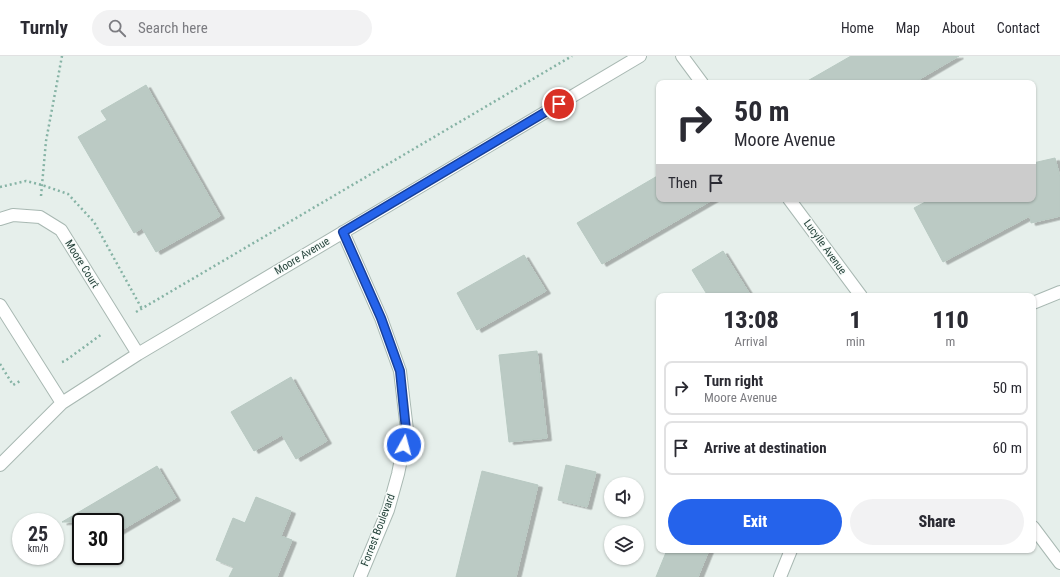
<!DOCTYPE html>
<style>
body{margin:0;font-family:"Roboto Condensed",sans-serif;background:#f2f2f3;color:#2b2b33;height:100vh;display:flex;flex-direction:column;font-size:15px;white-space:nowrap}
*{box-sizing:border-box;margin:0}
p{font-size:13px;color:#7c7c81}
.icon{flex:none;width:22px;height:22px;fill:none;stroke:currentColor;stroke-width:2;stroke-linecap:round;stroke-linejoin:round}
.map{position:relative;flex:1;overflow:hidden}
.panel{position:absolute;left:656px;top:237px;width:380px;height:260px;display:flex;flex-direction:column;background:#fff;border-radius:8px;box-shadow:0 1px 3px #0004}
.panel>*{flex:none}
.guide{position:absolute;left:656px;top:24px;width:380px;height:122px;border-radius:8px;box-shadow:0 1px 3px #0004;background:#fff;color:#2b2b33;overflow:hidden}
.controls{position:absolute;left:604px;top:421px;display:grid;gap:8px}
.controls a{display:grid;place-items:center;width:40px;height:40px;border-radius:50%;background:#fff;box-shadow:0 1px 3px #0004;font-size:20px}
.speed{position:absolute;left:12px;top:457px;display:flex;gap:8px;font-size:20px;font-weight:700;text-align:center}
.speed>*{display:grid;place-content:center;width:52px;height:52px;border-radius:50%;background:#fff;box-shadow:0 1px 3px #0004;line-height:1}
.speed small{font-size:10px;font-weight:400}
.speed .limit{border:2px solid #111;border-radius:6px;background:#fff;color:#111}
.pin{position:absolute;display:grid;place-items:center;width:34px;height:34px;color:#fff;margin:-17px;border:2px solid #fff;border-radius:50%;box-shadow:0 1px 4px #0007}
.me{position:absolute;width:44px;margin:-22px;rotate:7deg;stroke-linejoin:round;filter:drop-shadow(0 0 3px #0008)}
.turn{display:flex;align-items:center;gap:14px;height:84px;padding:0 12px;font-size:18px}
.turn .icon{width:52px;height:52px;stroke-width:2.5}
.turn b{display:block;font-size:28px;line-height:34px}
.then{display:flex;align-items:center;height:38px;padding:0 12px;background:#0003;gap:8px;font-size:15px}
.eta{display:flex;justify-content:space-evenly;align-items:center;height:68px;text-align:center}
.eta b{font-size:24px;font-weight:800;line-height:28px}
.button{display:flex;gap:8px;margin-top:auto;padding:8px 12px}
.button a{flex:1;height:46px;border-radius:24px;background:#2563eb;color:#fff;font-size:16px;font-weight:800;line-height:46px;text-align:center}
.button a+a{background:#f2f2f3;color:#2b2b33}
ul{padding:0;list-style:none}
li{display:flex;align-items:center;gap:12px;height:54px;margin:0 8px 6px;padding:0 4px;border:2px solid #e1e1e2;border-radius:8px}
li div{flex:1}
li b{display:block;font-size:15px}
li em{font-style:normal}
header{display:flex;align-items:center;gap:24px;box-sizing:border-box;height:56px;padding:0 20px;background:#fff;border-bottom:1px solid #e1e1e2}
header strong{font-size:19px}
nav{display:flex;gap:22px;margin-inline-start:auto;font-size:14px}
.search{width:280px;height:36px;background:#f2f2f3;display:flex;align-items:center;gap:10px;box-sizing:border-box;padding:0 14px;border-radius:22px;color:#7c7c81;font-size:15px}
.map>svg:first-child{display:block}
.building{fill:#bbcac4;stroke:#b8c9c2;filter:url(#shadow)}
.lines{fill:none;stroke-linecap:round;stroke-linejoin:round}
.minor-casing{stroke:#a8b8b2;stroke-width:14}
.path{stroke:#86b3a5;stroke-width:2.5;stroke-dasharray:2 3;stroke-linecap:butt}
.minor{stroke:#fff;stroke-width:12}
.route-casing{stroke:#184099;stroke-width:10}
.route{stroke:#2563eb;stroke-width:7}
.labels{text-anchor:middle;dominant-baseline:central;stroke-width:3;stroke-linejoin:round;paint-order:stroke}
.street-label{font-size:11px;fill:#24423a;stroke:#f7fbf9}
</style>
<header>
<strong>Turnly</strong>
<div class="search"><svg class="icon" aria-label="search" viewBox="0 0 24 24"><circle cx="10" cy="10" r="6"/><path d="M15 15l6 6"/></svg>Search here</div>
<nav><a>Home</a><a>Map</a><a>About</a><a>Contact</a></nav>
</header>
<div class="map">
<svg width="1060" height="521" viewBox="0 0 1060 521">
<defs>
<filter id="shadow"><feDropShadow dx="4.5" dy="2.5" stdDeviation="0" flood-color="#0004"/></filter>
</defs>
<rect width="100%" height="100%" fill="#e6efeb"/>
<path class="building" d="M851,0H959L913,27H804Z
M146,29L220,160L156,196L142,172L134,177L78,81L107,64L101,55Z
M1055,102L1060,121V160L1031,167L1030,160L943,206L914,152L931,143H1033V107Z
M659,119V143H714L602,208L577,167Z
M723,195L751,240H708L692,214Z
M524,199L546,235L477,274L457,237Z
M537,295L547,382L509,386L499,299Z
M291,321L327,385L296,403L282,379L254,395L231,356Z
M566,409L596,416L587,451L558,444Z
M157,410L176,442L115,478V466H62Z
M482,415L538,429L516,521H456Z
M256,441L291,455L281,480L292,484L277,521H229L234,511L216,504L233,462L245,467Z
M667,494H709L698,521H656Z"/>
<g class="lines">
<g class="minor-casing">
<path id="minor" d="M682,0L702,27
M789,143L861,240
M0,163L13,159L40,161L61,174L138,298
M343,176L381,262L400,315L407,374L398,418L388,454L360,521
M1033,247L1060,236
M0,249L62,347
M0,409L62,347L138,298L640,0
M1033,471L1060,507
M780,521L791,494"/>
</g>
<path class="path" d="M0,131L26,125L42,129L68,138L94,166L142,253
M41,140L46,85L62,0
M136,256L572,0
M62,306L65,305L102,278
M0,308L13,329L22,324"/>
<use href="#minor" class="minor"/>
</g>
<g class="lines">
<g class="route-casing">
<path id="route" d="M404,389L406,374L400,315L381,262L343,176L559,48"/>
</g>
<use href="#route" class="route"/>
</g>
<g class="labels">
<g class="street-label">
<text transform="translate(825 191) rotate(54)">Lucylle Avenue</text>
<text transform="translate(302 200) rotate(-31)">Moore Avenue</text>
<text transform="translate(82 208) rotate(58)">Moore Court</text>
<text transform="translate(378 474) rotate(-69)">Forrest Boulevard</text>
</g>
</g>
</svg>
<div class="controls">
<a><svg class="icon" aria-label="sound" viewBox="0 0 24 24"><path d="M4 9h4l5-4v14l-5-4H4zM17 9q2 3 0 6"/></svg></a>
<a><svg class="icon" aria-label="layers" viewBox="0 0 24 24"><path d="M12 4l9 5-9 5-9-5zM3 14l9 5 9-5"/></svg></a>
</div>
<div class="speed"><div>25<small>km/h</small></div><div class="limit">30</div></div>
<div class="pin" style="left:559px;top:48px;background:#d93025"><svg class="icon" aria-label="arrive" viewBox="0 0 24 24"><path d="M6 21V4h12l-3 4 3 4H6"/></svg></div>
<svg class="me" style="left:404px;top:389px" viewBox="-20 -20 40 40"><circle r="17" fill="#2563eb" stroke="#fff" stroke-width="3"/><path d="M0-11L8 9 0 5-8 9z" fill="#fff"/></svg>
<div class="guide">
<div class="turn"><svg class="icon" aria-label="right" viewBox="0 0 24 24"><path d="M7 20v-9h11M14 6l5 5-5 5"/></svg><div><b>50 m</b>Moore Avenue</div></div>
<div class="then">Then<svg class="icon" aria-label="arrive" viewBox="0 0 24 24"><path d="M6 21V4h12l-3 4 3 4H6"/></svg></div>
</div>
<section class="panel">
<div class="eta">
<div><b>13:08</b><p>Arrival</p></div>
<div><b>1</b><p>min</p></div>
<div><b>110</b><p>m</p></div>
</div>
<ul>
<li><svg class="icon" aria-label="right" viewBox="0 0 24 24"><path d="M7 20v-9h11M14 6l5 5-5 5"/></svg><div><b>Turn right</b><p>Moore Avenue</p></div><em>50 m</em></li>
<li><svg class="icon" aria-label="arrive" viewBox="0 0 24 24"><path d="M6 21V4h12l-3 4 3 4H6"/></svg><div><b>Arrive at destination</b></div><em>60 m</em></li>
</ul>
<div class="button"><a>Exit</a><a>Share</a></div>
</section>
</div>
